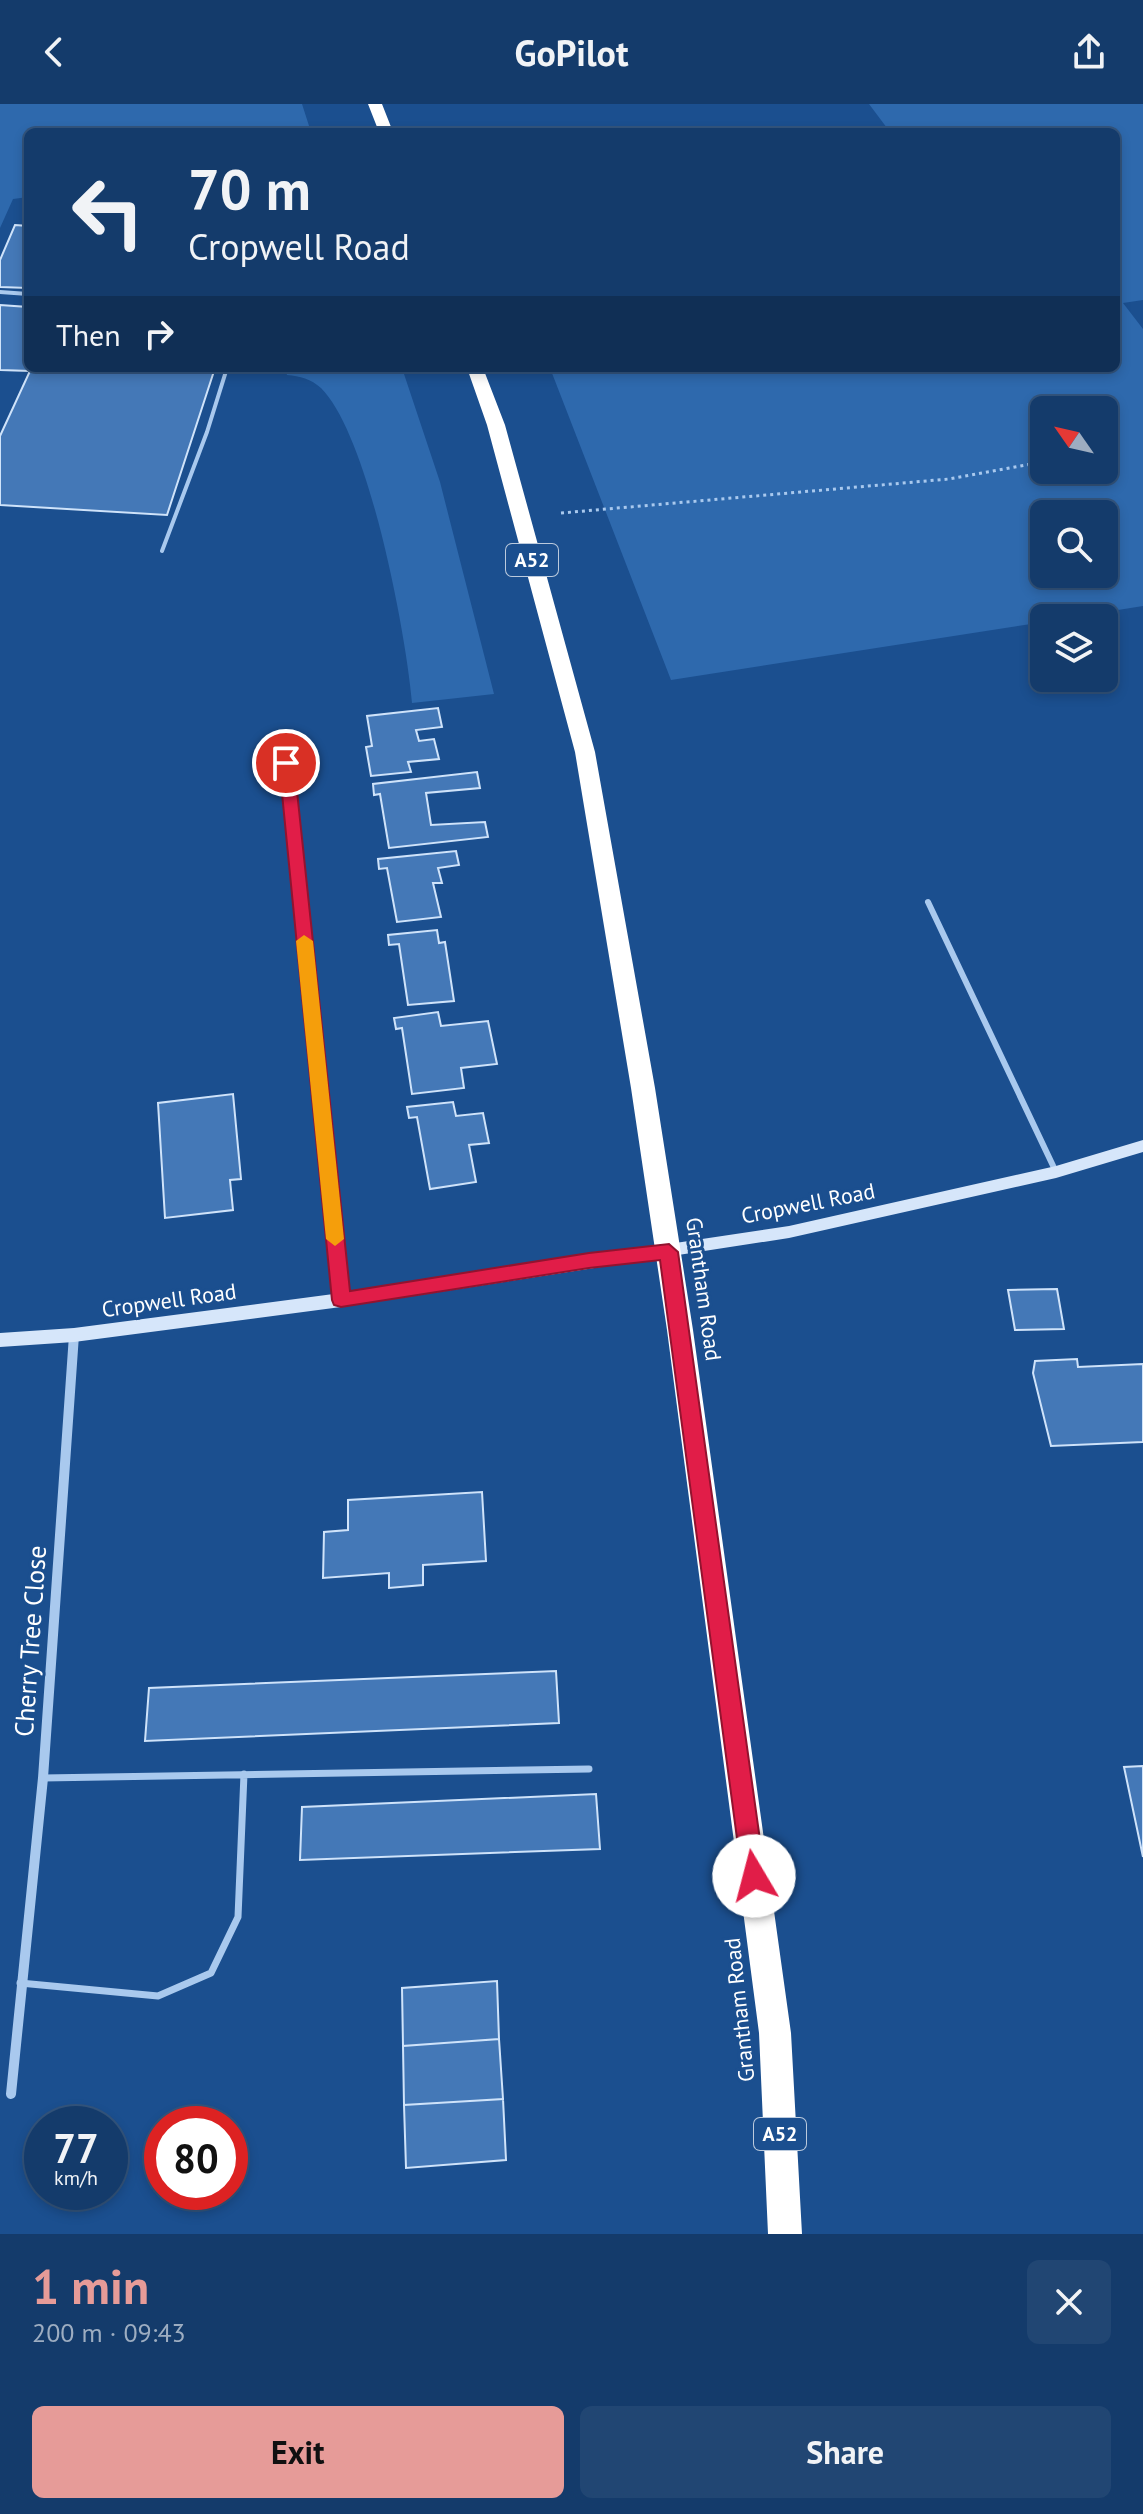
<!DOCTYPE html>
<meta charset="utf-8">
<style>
body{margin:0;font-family:"PT Sans",sans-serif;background:#214673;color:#f1f3f6;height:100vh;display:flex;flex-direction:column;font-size:30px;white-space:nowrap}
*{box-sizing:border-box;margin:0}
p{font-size:26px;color:#9dadc1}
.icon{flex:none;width:44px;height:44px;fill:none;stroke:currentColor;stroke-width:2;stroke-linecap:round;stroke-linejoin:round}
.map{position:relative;height:2130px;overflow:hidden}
.sheet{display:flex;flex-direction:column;background:#143b6b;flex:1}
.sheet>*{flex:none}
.banner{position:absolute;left:24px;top:24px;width:1096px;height:244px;border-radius:12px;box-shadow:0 4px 12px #0003,0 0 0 2px #33557e;background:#143b6b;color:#f1f3f6;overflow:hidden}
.needle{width:52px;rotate:304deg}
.fabs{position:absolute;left:1030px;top:292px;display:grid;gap:16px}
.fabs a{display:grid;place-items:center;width:88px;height:88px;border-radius:12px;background:#143b6b;box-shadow:0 4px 12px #0003,0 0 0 2px #33557e;font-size:40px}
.speed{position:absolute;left:24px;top:2002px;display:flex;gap:16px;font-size:40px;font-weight:700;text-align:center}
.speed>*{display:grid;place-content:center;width:104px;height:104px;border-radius:50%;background:#143b6b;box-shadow:0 4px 12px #0003,0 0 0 2px #33557e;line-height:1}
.speed small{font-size:20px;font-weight:400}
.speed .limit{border:12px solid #d22;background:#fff;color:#111}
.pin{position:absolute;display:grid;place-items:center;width:68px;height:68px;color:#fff;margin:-34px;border:4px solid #fff;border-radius:50%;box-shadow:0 2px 8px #0007}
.me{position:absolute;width:88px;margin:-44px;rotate:352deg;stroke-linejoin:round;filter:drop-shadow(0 0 6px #0008)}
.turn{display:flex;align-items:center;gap:28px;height:168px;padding:0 32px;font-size:36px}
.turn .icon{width:104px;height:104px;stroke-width:2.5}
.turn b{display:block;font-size:56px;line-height:68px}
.then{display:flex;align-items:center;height:76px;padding:0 32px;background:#0003;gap:16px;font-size:30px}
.round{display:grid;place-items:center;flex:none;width:84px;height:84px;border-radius:12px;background:#214673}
.headline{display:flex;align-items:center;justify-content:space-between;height:136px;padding:0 32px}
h1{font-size:48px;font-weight:800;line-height:60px;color:#e69b98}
.action{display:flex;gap:16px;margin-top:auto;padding:16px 32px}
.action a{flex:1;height:92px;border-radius:12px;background:#e69b98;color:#111;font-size:32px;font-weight:800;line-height:92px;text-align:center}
.action a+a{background:#214673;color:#f1f3f6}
header{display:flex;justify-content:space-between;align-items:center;height:104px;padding:0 32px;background:#143b6b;font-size:36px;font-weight:800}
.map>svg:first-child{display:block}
.green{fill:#2e69ad;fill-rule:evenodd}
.building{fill:#4478b7;stroke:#cfe3fa;stroke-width:2}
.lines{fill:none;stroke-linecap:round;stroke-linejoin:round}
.path{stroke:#a9c9ee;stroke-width:3;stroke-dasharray:3 4;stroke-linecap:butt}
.lane-far2{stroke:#a9c9ee;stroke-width:4}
.lane-far1{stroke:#a9c9ee;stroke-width:6}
.lane{stroke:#a9c9ee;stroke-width:7}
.street-far1{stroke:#a9c9ee;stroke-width:7}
.street{stroke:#a9c9ee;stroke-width:10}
.secondary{fill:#d6e6fa;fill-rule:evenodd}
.highway{fill:#fff;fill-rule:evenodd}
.route{fill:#e11d48;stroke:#92132f;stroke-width:2}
.slow{fill:#f59e0b}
.labels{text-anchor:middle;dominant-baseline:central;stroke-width:6;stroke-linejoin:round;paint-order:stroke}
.shield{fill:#1b4f8f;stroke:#bbcadd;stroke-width:2}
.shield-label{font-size:20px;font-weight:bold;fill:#fff}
.street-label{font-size:22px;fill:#fff;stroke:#1b4f8f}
.near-street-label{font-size:26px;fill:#fff;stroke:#1b4f8f}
</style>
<header><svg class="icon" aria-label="back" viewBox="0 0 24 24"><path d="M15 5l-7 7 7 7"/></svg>GoPilot<svg class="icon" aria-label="share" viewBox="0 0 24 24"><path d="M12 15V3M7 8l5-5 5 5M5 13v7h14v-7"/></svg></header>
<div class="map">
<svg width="1143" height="2130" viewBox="0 0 1143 2130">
<rect width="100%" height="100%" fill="#1b4f8f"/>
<path class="green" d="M0,0H302L311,28H28V93L13,95L0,124Z
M869,0H1143V196L1123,199L1143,225V502L1068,514H1044V518L671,576L550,264H1116V28H890ZM1104,306V366H1044V306ZM1104,410V470H1044V410Z
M285,264H402L440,378L494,590L412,599C406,529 369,332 321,284C311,275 300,272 287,271Z"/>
<path class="building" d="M15,121L28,122V184L0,183V156Z
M0,201L28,203V264H215L167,411L0,401V332L30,267L0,266Z
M438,604L442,623L416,626L419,637L434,635L439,655L408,658L411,668L371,672L366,643L372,642L367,612Z
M477,668L480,684L426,689L431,721L485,718L488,733L389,744L380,690L374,691L373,680Z
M456,747L459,761L438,764L442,779H433L441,813L397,818L387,764L379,765L378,755Z
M437,826L439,839L445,838L454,897L408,901L399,840L389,841L388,831Z
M438,908L441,922L488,917L497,960L461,964L464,984L412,990L402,924L396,925L394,914Z
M233,990L241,1075L230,1076L233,1106L165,1114L158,999Z
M453,998L456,1012L483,1009L489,1039L469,1041L476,1078L430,1085L417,1013L409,1014L407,1003Z
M1057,1185L1064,1225L1015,1226L1008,1186Z
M1077,1255L1078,1263L1143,1260V1338L1051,1342L1033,1269L1035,1257Z
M482,1388L486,1457L423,1461V1481L389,1484V1469L323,1474L324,1428L348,1426V1396Z
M556,1567L559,1619L145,1637L149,1584Z
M1143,1662V1753L1124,1663Z
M596,1690L600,1745L300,1756L302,1703Z
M497,1877L499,1935L403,1942L402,1884Z
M499,1935L503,1995L404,2001L403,1942Z
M503,1995L506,2056L406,2064L404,2001Z"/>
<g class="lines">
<path class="path" d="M561,409L949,375L1037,359"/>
<path class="lane-far2" d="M0,188L28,190
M162,447L207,328L227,264"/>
<path class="lane-far1" d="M928,798L1056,1068"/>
<path class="lane" d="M43,1674L589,1665
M20,1879L158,1892L211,1869L238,1813L244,1670"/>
<path class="street-far1" d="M286,659L341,1196"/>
<path class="street" d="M11,1990L43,1674L74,1231"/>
<path class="secondary" d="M1143,1036V1048L1056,1074L789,1134L341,1203L74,1238L0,1243V1229L74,1224L341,1189L789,1122L1056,1062Z"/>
<path class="highway" d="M368,0H382L393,28H379Z
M467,264H483L505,321L595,648L655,984L693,1226L791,1929L802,2130H768L759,1929L667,1226L631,984L575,648L487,321Z"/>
</g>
<path class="route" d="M286,655L294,659L350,1187L589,1149L669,1140L678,1148L765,1772L762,1780L754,1783L745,1780L742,1772L660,1156L589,1164L341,1203L334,1201L332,1196L279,659Z"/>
<path class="slow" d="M304,831L313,837L344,1135L335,1142L326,1135L296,837Z"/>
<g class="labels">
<g class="shield">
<rect x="506" y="440" width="52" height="32" rx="6"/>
<rect x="754" y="2014" width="52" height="32" rx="6"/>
</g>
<g class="shield-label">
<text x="532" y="456">A52</text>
<text x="780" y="2030">A52</text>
</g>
<g class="street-label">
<text transform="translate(808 1099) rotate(-11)">Cropwell Road</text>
<text transform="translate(704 1185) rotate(82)">Grantham Road</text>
<text transform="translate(169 1196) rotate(-8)">Cropwell Road</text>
<text transform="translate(739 1906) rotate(-96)">Grantham Road</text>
</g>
<g class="near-street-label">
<text transform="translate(30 1537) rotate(-86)">Cherry Tree Close</text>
</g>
</g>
</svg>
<div class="fabs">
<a><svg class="needle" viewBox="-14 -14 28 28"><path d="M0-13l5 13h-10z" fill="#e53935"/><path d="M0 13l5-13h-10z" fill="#9dadc1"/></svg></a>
<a><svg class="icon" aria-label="search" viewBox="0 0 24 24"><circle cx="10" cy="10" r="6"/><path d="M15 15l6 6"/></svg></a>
<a><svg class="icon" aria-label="layers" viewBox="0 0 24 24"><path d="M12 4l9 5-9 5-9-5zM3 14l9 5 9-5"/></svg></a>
</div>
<div class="speed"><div>77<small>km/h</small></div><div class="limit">80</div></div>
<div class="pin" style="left:286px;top:659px;background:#d93025"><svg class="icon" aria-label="arrive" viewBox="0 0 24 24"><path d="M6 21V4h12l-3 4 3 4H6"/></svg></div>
<svg class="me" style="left:754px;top:1772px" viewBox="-20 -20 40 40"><circle r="19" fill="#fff"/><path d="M0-13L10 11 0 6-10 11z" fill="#e11d48"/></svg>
<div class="banner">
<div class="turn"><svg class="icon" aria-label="left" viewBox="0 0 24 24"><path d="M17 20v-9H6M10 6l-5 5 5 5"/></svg><div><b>70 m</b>Cropwell Road</div></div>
<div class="then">Then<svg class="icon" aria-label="right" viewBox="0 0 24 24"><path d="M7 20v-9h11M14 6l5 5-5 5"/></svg></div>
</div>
</div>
<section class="sheet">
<div class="headline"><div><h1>1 min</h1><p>200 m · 09:43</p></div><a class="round"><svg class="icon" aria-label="close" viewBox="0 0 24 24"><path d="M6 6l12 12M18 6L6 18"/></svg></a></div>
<div class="action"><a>Exit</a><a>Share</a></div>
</section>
